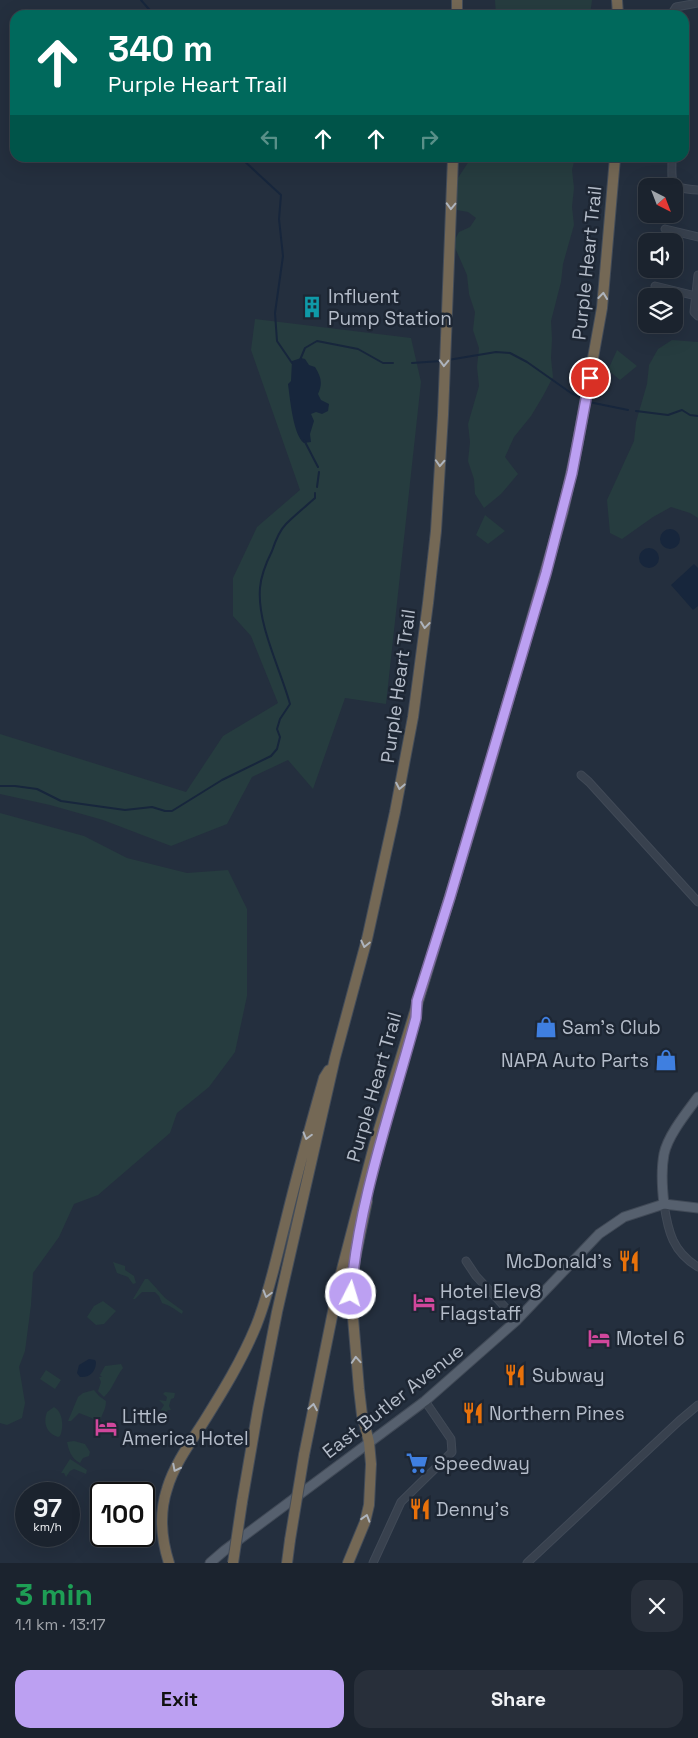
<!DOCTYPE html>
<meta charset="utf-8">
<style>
body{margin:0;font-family:"Space Grotesk",sans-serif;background:#282f3a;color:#f1f3f6;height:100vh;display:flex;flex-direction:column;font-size:19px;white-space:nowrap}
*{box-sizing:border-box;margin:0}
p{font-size:16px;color:#a0a4aa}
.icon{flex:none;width:28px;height:28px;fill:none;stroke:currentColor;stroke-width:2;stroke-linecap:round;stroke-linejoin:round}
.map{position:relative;height:1563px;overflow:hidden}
.details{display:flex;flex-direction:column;background:#1b232e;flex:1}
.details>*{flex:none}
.guide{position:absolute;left:10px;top:10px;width:679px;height:152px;border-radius:15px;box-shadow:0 5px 20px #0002,0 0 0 1px #39404a;background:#00695c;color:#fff;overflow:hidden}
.needle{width:32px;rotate:138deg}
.fabs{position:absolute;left:638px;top:178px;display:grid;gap:10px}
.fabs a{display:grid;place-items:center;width:45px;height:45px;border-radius:10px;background:#1b232e;box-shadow:0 5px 20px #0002,0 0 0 1px #39404a;font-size:25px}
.speed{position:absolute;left:15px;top:1482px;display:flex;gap:10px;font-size:25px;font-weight:700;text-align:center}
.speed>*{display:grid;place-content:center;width:65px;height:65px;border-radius:50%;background:#1b232e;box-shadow:0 5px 20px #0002,0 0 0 1px #39404a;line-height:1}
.speed small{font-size:12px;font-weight:400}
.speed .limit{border:2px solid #111;border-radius:8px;background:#fff;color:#111}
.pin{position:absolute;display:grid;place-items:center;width:42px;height:42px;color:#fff;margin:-21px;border:2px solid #fff;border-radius:50%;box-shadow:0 1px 5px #0007}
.me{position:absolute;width:55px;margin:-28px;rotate:5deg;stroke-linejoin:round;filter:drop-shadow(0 0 4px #0008)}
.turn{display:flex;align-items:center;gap:18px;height:105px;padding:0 15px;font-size:22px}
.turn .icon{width:65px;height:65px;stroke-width:2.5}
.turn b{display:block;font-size:35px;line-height:42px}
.lanes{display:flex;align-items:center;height:48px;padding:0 15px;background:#0003;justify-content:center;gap:25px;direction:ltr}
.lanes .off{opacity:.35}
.round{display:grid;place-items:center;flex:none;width:52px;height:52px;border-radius:15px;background:#282f3a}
.head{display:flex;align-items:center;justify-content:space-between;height:85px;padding:0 15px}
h1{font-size:30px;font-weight:700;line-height:38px;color:#1e9e55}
.primary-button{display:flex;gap:10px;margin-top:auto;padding:10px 15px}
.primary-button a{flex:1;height:58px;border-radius:15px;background:#bca0f2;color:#111;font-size:20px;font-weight:700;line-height:58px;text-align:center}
.primary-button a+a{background:#282f3a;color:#f1f3f6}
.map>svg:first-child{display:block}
.green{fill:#263c3f}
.water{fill:#17263c}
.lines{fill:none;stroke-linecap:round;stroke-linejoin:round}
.stream{stroke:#17263c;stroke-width:2}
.minor-casing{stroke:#414a57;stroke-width:9}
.major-casing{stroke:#414a57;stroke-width:11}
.highway-casing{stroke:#434c59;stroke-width:12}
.minor{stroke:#38414e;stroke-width:7}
.major{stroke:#56606e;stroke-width:9}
.highway{stroke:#746855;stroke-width:10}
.highway-bridge-casing{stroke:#434c59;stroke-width:12;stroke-linecap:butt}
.highway-bridge{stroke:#746855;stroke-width:10}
.oneway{stroke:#aeb4bd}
.route-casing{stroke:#7a689d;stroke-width:12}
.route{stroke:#bca0f2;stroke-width:9}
.labels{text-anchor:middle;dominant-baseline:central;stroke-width:5;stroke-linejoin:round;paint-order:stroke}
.street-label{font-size:19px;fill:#b4bcc9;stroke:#1d2633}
.poi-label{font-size:19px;fill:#b4bcc9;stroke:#1d2633;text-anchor:start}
</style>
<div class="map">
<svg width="698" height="1563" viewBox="0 0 698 1563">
<rect width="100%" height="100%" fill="#242f3e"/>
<path class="green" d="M495,0H592L590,15H496Z
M471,158H575L572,170L574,188L572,207L574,225L563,264L561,282L551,321L552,339L551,358L553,377L543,396L531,416L514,437L505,457L518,474L501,494L484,508L475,494L474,479L468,461L470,442L468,424L479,386L477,367L479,348L473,330L475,312L469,294L467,275L453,243L459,232L470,227L476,218L468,212L457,210L448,199L454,184Z
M255,319L411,338L421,382L386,704L345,698L313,789L288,760L252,777L227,824L171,846L103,820L50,805L0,794V734L186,792L223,736L278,703L251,636L233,616V578L257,527L300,490L251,350Z
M672,340L698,342V518L690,513L671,507L653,517L622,539L610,533L607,500L634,441L636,422L647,384L649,365L658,349Z
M617,350L637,366L620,380L608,370Z
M485,515L505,531L488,544L476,535Z
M0,813L84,836L127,858L187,873L228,870L247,909V996L235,1052L209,1087L177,1113L170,1133L98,1195L74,1204L59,1237L33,1273L31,1305L25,1351L19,1367L25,1403L22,1418L7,1425L0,1423Z
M113,1262L125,1266V1270L134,1276L136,1283L133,1284L128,1277L117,1273Z
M145,1279H148L165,1298L183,1311L182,1314C176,1310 169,1305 162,1303L159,1296L155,1292H142L135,1299H133Z
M103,1301L116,1311L104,1324L96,1325L87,1317L94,1306Z
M121,1364L123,1368C115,1378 113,1389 104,1397L98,1391L101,1382L99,1377H102L100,1375L105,1366Z
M46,1370L61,1380L55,1389L40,1379Z
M94,1390L99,1396L106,1401C106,1410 102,1413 100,1422H96L92,1418L79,1413L71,1421H68L78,1397L83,1393Z
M165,1392L175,1393L174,1398L171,1399L169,1406L171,1410H168L163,1416L160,1414L155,1416V1410L159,1413L164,1405L159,1400L166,1401L167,1397L163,1394Z
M54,1407C63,1412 64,1427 60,1436L58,1437C46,1433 43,1423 47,1412Z
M74,1441L85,1444L90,1452L89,1456L83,1458L80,1463C71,1458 69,1451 67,1442Z
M70,1459L87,1470L86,1474L74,1469L70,1471L66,1477L64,1473H61Z"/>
<path class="water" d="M301,358L305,359L309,365L315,367C321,377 323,383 318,394L321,400L329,404L328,411L322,414L316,412L311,414L314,421L310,434L311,442L304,443C293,435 290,398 288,384L291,381L292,361Z
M660 539a10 10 0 1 1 20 0a10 10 0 1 1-20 0Z
M639 558a10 10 0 1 1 20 0a10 10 0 1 1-20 0Z
M694,564L698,568V606L693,610L671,585Z
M89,1359L95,1360L96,1362C96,1371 90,1378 80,1377L77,1373L79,1365Z"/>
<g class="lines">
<path class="stream" d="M141,0L154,15
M241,158L281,195L279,219L283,256L275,313L277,341L292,363
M300,360L305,348L317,341L358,349L383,363H393
M448,360L496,352L510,353L527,362L571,393L582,398
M412,363L441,361
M589,402L628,410
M636,411L668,415L682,410L690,415L698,416
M304,440L318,467
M317,487L319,472
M0,786H15L37,789L61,801L89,805L125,810L152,807L165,811H172L222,780L271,756L277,749L280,737L277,729L280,719L290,704C280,668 257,624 260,588C261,575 266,563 272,551C275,542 279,531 286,524C295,515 305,507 315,498V493"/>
<g class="minor-casing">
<path id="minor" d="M671,15L676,7L698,3
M672,158C672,185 668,188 698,190
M665,229L698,237
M698,275L694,312L698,316
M655,286L696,296
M581,775L589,782L698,902
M664,1204C668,1232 673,1252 698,1267
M466,1261L476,1276L517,1320
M373,1563L401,1502L452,1452L451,1439L425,1401
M527,1563L679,1421L698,1405"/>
</g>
<g class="major-casing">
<path id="major" d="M664,1204C662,1187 661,1170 664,1154C668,1135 687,1112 698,1097
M210,1563L225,1550L425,1401L517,1320L599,1234L624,1217L664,1204L698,1208"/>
</g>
<g class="highway-casing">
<path id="highway" d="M617,0L618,15
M457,15V0
M304,1455L340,1277L374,1146L483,788L563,511L577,447L602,308L615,158
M242,1502L258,1409L277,1312L335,1058L367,939L395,812L413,717L428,603L436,531L443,415L453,158
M169,1563C161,1538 159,1514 167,1489C174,1465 190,1443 203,1423C223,1391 242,1360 256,1326C269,1294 276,1259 285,1224C297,1175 310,1127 324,1078L329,1070
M287,1563L290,1540
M348,1563L365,1522L369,1505L371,1464L369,1442L362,1415L359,1389L351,1294L355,1259L367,1201"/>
</g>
<use href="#minor" class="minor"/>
<use href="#major" class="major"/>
<use href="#highway" class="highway"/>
<g class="highway-bridge-casing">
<path id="highway-bridge" d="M290,1540L304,1455
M233,1563L242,1502"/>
</g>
<use href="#highway-bridge" class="highway-bridge"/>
</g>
<defs><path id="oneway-chevron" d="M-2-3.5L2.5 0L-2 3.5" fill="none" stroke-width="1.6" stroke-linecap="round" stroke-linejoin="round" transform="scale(1.25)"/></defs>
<g class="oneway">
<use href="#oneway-chevron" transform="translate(451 206) rotate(92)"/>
<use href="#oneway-chevron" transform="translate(603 296) rotate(-84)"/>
<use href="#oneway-chevron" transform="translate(444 363) rotate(92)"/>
<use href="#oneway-chevron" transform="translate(440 463) rotate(93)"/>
<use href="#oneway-chevron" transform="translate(425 625) rotate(97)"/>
<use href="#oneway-chevron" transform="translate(400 786) rotate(101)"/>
<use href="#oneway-chevron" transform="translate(365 944) rotate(103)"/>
<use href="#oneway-chevron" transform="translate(307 1136) rotate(106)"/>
<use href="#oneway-chevron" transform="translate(267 1294) rotate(106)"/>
<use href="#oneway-chevron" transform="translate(356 1360) rotate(-94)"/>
<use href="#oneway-chevron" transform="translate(313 1407) rotate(-80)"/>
<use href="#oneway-chevron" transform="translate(176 1468) rotate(117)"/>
<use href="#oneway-chevron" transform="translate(366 1518) rotate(-73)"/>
</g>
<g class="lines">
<g class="route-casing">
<path id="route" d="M351,1294C358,1201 392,1108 416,1018L417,1001L450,897L546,573L572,473L590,378"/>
</g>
<use href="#route" class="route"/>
</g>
<defs>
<g id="building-bare" transform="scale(1.725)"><path d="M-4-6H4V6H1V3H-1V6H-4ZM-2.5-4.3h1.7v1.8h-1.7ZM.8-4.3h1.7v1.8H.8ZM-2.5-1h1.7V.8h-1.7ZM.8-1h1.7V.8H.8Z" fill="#0f9aa8" stroke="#1d2633" stroke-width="2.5" paint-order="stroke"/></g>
<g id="shop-bare" transform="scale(1.725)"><path d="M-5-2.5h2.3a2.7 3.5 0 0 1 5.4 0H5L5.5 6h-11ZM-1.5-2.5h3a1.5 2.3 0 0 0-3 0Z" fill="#3f7fe0" stroke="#1d2633" stroke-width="2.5" paint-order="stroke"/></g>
<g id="restaurant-bare" transform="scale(1.725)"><path d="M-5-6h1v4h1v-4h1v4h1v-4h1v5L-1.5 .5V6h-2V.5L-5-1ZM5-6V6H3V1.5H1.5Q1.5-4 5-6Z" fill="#e8710a" stroke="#1d2633" stroke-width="2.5" paint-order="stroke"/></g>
<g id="hotel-bare" transform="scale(1.725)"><path d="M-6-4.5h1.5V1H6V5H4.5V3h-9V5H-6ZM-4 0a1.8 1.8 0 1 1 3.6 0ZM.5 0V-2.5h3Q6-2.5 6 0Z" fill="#d1479c" stroke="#1d2633" stroke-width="2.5" paint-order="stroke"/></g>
<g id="supermarket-bare" transform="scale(1.725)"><path d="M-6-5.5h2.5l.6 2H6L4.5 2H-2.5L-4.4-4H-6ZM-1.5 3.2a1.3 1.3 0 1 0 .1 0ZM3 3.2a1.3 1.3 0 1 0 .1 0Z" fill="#3f7fe0" stroke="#1d2633" stroke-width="2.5" paint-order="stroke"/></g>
</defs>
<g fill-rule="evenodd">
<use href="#building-bare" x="312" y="307"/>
<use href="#shop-bare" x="546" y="1027"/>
<use href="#shop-bare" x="666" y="1060"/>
<use href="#restaurant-bare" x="629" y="1261"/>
<use href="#hotel-bare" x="424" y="1302"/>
<use href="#hotel-bare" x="599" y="1338"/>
<use href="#restaurant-bare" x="515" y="1375"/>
<use href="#restaurant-bare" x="473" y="1413"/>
<use href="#hotel-bare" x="106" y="1427"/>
<use href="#supermarket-bare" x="417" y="1463"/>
<use href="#restaurant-bare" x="420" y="1509"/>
</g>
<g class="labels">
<g class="street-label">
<text transform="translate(587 263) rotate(-84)">Purple Heart Trail</text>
<text transform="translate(398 686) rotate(-82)">Purple Heart Trail</text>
<text transform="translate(374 1087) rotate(-74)">Purple Heart Trail</text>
<text transform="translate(393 1401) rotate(-38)">East Butler Avenue</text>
</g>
<g class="poi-label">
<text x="328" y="296">Influent<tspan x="328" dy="22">Pump Station</tspan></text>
<text x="562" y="1027">Sam's Club</text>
<text x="649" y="1060" text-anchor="end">NAPA Auto Parts</text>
<text x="612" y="1261" text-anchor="end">McDonald's</text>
<text x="440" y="1291">Hotel Elev8<tspan x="440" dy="22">Flagstaff</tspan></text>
<text x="616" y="1338">Motel 6</text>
<text x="532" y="1375">Subway</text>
<text x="489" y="1413">Northern Pines</text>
<text x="122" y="1416">Little<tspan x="122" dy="22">America Hotel</tspan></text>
<text x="434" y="1463">Speedway</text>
<text x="436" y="1509">Denny's</text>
</g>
</g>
</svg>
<div class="fabs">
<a><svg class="needle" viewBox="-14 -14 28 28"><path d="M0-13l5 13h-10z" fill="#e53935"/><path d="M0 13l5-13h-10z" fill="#a0a4aa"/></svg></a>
<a><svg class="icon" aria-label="sound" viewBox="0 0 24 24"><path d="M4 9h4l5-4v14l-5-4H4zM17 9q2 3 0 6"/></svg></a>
<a><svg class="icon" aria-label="layers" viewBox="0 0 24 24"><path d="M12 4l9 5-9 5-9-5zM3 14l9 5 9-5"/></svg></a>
</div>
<div class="speed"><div>97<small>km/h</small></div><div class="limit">100</div></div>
<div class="pin" style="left:590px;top:378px;background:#d93025"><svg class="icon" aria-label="arrive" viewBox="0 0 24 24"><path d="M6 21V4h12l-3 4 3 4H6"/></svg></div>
<svg class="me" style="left:351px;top:1294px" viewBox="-20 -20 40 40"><circle r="17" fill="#bca0f2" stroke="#fff" stroke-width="3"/><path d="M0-11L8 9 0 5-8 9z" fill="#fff"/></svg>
<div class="guide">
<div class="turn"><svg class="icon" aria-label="ahead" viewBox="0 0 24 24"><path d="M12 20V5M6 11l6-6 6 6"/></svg><div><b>340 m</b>Purple Heart Trail</div></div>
<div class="lanes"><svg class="icon off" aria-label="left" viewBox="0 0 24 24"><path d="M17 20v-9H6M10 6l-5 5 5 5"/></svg><svg class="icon" aria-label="ahead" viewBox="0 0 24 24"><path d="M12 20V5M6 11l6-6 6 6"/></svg><svg class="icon" aria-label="ahead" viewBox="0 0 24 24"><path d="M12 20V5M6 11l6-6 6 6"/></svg><svg class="icon off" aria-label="right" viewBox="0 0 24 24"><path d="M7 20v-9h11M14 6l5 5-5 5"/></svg></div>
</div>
</div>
<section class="details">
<div class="head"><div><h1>3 min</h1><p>1.1 km · 13:17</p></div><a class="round"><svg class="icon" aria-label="close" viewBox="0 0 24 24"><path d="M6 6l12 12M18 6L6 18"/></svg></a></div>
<div class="primary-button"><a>Exit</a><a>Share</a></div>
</section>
